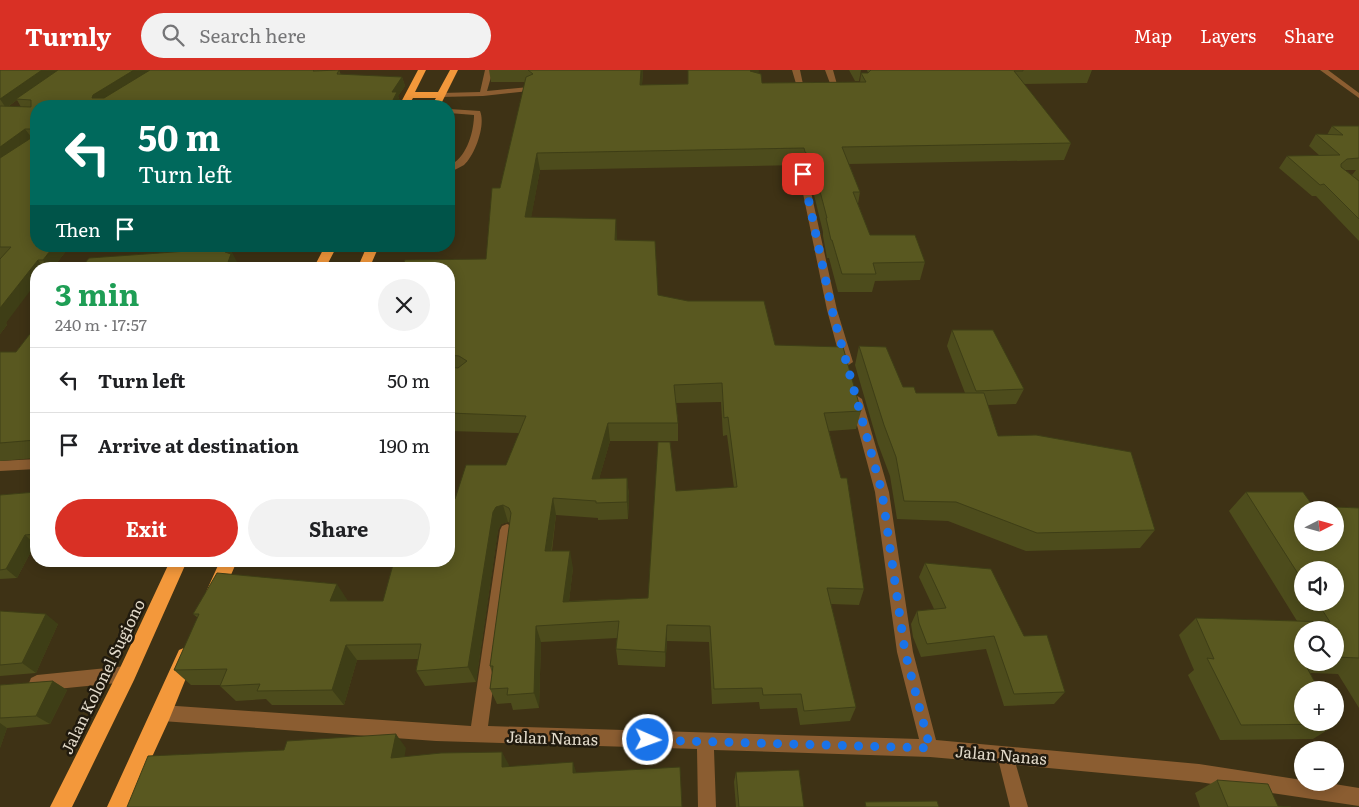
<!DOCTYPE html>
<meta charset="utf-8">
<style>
body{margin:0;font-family:Literata,serif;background:#f2f2f2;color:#202124;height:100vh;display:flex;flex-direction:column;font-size:19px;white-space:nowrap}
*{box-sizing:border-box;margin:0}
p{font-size:16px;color:#757577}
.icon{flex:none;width:28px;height:28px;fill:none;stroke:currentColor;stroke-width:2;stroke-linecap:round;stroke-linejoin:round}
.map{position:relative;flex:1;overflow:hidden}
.side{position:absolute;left:30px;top:192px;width:425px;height:305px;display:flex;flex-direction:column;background:#fff;border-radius:20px;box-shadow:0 2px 12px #0003}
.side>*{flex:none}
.top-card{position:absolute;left:30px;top:30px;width:425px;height:152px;border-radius:20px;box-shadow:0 2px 12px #0003;background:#00695c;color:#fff;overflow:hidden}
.needle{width:32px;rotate:84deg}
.buttons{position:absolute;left:1294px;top:431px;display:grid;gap:10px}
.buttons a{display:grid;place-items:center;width:50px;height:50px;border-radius:50%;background:#fff;box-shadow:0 2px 12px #0003;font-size:25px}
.pin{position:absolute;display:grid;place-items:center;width:42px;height:42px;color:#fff;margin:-21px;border-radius:10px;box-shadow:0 2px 8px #0006}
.me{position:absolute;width:55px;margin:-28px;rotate:92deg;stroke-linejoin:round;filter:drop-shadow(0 0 4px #0008)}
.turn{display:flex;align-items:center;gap:18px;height:105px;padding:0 25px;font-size:22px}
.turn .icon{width:65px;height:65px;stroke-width:2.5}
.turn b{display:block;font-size:35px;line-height:42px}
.then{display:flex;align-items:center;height:48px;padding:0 25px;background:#0003;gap:10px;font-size:19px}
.round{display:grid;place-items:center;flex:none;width:52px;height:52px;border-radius:26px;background:#f2f2f2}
.head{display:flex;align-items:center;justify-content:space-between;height:85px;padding:0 25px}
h1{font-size:30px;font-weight:700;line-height:38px;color:#1e9e55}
.primary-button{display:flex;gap:10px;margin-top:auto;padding:10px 25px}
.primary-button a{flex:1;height:58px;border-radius:30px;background:#d93025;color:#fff;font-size:20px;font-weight:700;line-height:58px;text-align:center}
.primary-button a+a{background:#f2f2f2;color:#202124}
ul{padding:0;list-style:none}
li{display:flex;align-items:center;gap:15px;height:65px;padding:0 25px;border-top:1px solid #e0e0e0}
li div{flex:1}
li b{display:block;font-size:19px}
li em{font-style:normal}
header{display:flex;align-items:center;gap:30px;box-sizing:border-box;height:70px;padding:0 25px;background:#d93025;color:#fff}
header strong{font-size:24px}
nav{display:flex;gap:28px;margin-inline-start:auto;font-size:18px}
.search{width:350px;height:45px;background:#f2f2f2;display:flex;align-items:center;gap:12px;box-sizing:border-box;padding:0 18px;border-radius:28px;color:#757577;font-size:19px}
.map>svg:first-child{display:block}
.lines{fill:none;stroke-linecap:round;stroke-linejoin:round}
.lane{fill:#8b5d31;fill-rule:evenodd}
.street{fill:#8b5d31;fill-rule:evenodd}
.highway{fill:#f3983b;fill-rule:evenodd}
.wall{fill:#4d4c1c;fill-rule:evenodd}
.shaded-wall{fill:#3e3e16}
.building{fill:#595820;stroke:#3e3e16;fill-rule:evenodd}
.route{stroke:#1a73e8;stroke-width:9;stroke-dasharray:0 16.2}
.labels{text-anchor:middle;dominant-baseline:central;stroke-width:5;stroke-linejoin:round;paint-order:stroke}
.near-street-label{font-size:16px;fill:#e1d9c9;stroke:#201a0e}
</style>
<header>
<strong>Turnly</strong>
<div class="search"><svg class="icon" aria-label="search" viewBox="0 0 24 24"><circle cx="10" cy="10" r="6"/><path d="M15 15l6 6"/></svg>Search here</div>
<nav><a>Map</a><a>Layers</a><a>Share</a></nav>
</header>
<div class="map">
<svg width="1359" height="737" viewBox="0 0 1359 737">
<rect width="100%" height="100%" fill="#3e3215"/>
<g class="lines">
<path class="lane" d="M485,0H493L487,21L529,17L533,19L529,21L483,26L441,27L437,25L441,23L480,22Z
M792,0H800L804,19L797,17Z
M825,0H833L838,18L831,16Z
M449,39L480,41C486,55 475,85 464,95C459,98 454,100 449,102V96C466,88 473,65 474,47V45L449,43Z
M321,192L325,193V197L235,198L240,195Z"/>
<path class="street" d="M1320,0H1328L1359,23V28Z
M803,101L807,104L837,240L853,292L847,296L841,292L827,240L799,104Z
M856,325L862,329L889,422L913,582L936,670L1199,694L1302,710V712H1322L1359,718V736L1199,712L1016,695L1028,737H1010L999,693L930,687L714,680L716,737H698L697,679L436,671L162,651L156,649L154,643L156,637L162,635L471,656L500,460L502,456L507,454L512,456L514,460L488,656L919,669L897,582L875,422L850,329Z
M36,389V399L0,401V391Z
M127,596L133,599L135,604L133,609L127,612L37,621L31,618L29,613L31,608L37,605Z"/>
<path class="highway" d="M418,0H426L415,22H438L450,0H458L440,36H431L436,28H413L408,36H399Z
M325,176H337L325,199H313Z
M367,176H379L369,199H357Z
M170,491H187L134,610L72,737H50L120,598Z
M220,491H237L221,528L215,530L209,528L206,522Z
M186,577L193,580L195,586L169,650L129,737H107L179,580Z"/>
</g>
<path class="wall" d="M0,0H339L341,5L402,7L405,16L398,26L400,31L36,36L70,176L52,199H36L6,253L7,255L0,264L1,188H0ZM17,30L21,37L9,36Z
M489,0H643L642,15L687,14L759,3L762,13L860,12L861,3H868L867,0H1092L1087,13L1024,14L1071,73L1064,90L849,94L860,122L858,134L870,165L925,192L920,210L875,211L872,222H838L829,188H827L823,166V162L809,104L803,99L802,95L540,100L531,147L617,166V170L658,225L775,275L861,341L856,359L829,361L864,519L859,535L831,534L856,637L850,651L800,655L797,638L760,639L759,632L712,634L709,572L667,571L665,597L618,595L616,579L617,568L541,572L539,638L513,640L511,633L497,634L490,619L492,603L490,596L510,453L508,452L501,454L498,460L476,612L425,616L416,601L418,589L357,590L344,635H272L266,629L236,631L220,616L221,615H191L174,600L198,548L193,544L348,531H383L455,429L506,395L519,363L449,361V199L486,189L500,118L525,12H491ZM721,332L723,366L727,365L734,418L676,421L648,528L569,531L573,498L552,481L556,445L598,448V450L628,449L629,426L627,408L599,409L610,371H678V353L676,333Z
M849,0H861L859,11H855Z
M1332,56H1359V171L1316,126H1312L1279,98L1287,86H1320L1309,76L1316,64L1327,65ZM1345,100H1356L1352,105Z
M36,256V388L0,391V282H16Z
M952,260L1024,319L1016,334L988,335L998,366L1155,460L1140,478L1026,481L948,451L897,449L890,406L878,374L855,295L859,276L903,317L916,323H965L947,276Z
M36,422V474H35L17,508L0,509V425Z
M1246,422L1313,436L1359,438V638L1338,604L1310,603L1337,654L1313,669L1220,670L1188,605L1194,600L1179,565L1196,548L1297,551L1229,441ZM1302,500L1335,532H1302ZM1302,560H1335V592H1302Z
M925,493L1024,566L1065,622L1054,634L1004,636L986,579L921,587L913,567L911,554L917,541L934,539L919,507Z
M0,541L58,554L36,603L0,606Z
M53,611L67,620L50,654L7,658L0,678V615Z
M736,702L804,737H736L734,712Z
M1217,710L1278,736L1291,737H1200L1195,723Z"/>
<path class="shaded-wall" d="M42,0H61L16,29L17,30L6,38L0,29Z
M134,0H153L98,34L92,28L93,25Z
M641,0H643L641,31L640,15Z
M751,0H759L758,12L750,14Z
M402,7L405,16L398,26L400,31L397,36H390L392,22Z
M25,59L32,68L0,92V77Z
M537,83L540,100L528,165L525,147Z
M616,149L617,166L616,188L615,170Z
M54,176H70L52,199H49L43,190Z
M230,178L238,194L237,195L239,199H225V182Z
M38,190L44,199H36V213L6,253L7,255L0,264V238Z
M608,353L610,371L594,427L592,409Z
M627,408L629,426L628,449L627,432Z
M553,428L556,445L549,498L545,481Z
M503,435L508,452L501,454L498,460L476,612L468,597L493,442L496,437Z
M25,465L35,474L17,508L6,499Z
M570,481L573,498L567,548L563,532Z
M337,514L348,531H330Z
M46,544L58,554L36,603L22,593Z
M667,555V571L665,597V582Z
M536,556L541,572L539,638L534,623Z
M346,575L357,590L344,635L332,620Z
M53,611L67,620L50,654L36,646Z
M0,653L7,658L0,678Z
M396,664L406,678L402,702L391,688Z
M502,682L509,695L508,710L502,697Z
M573,692L577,705L573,703Z"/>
<path class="building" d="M0,0H42L0,29Z
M58,0H134L93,25L92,28H104L150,0H314L313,1L339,0L337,4L402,7L392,22H397L390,36H36V176H54L43,190H38L0,238V189L11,177H0V88L31,68V59H25L0,77V36L31,37V30L16,29Z
M528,0H641L640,15L688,14V0H751L750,1L761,4L762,13L866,12L861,3H868L871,0H1023V1H1014L1071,73L842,77L860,122H853L870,165H915L925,192L873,193L876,204H842L832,170H831L826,148H827L811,87L805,82L804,78L537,83L525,147L616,149L615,170L655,171L658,225L688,231H764L775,275L843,277L861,341L824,343L841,408H847L864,519L827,518L856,637L804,641L801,624L763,625L762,618L714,619L710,556L667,555L665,582L616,579L619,551L536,556L534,623L507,625L508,618L490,619L493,596H490L511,443L509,438L503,435L496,437L493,442L468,597L416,601L421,574L346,575L332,620L257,621L260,614L220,616L227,599L174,600L199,544H193L217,503L337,514L330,531H383L394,491H449V429H455L466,395H506L526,346L449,343V297L458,298L467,291L459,286L449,285V199H401L405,190L486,189L492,118H500L526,7L533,4ZM722,313L724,348L728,347L737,417L676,421L670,372H658L648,528L563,532L570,481H545L553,428L596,431V433L627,432V408L592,409L608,353H678L674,315Z
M1332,56H1359V88L1347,89L1341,94V97L1359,111V149L1324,114L1320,115L1287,86L1340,85L1316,64L1343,65Z
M230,178L225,182L231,184L227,195L225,199H80L89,188Z
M36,256V370L0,373V282H16Z
M952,260H993L1024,319L976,321Z
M859,276L886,277L903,317H914L916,323H984L998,366L1036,365L1131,382L1155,460L1037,463L956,432L904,431L896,387L884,355Z
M36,422V464L25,465L6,499L0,500V425Z
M1246,422H1303L1313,436L1359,438V588L1335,587V560H1302V587H1301L1302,589V592H1304L1319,620H1302V652H1335V650L1337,654L1241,655L1207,588L1214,589L1196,548L1330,552L1317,532H1335V500H1302V510ZM1302,440H1335V472H1302Z
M925,493L991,499L1024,566L1047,565L1065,622L1014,624L994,566L927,574L919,553L917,541L946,538Z
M0,541L46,544L22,593L0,595Z
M53,611L36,646L0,648V615Z
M396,664L391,688L441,683L502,682V697L573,692V703L680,697L682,737H127L148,686L284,680L287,671Z
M799,700L804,737H739L736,702Z
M1217,710L1268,714L1278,736L1291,737H1228Z
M937,731L939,737H866L865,732Z"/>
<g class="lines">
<path class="route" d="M648,670L930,678L905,582L882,422L832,240L803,104"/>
</g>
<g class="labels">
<g class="near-street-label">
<text transform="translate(102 606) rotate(-64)">Jalan Kolonel Sugiono</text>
<text transform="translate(552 667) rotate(2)">Jalan Nanas</text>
<text transform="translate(1001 684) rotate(5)">Jalan Nanas</text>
</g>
</g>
</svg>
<div class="buttons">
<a><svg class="needle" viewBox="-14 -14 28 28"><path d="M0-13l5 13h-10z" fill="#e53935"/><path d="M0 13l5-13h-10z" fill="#757577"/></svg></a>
<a><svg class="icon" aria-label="sound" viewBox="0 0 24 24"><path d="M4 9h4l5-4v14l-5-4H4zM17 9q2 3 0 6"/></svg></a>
<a><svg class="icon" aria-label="search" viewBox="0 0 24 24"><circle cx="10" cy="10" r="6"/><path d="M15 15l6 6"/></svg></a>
<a>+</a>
<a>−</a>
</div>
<div class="pin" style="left:803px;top:104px;background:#d93025"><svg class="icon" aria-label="arrive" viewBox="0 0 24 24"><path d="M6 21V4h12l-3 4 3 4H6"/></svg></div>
<svg class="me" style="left:648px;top:670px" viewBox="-20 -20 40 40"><circle r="17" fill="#1a73e8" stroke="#fff" stroke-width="3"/><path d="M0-11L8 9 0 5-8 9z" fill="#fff"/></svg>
<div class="top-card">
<div class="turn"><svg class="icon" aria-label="left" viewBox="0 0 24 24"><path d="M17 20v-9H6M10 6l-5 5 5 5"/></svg><div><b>50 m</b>Turn left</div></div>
<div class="then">Then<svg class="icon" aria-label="arrive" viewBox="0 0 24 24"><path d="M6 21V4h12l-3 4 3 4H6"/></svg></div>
</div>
<section class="side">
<div class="head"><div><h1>3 min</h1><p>240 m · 17:57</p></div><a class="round"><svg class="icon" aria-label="close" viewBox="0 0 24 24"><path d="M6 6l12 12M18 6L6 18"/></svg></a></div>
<ul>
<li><svg class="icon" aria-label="left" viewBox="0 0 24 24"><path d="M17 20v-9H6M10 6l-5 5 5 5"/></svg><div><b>Turn left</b></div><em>50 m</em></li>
<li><svg class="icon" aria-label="arrive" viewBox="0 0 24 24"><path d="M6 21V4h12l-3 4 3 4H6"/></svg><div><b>Arrive at destination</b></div><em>190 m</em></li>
</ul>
<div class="primary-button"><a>Exit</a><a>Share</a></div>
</section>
</div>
